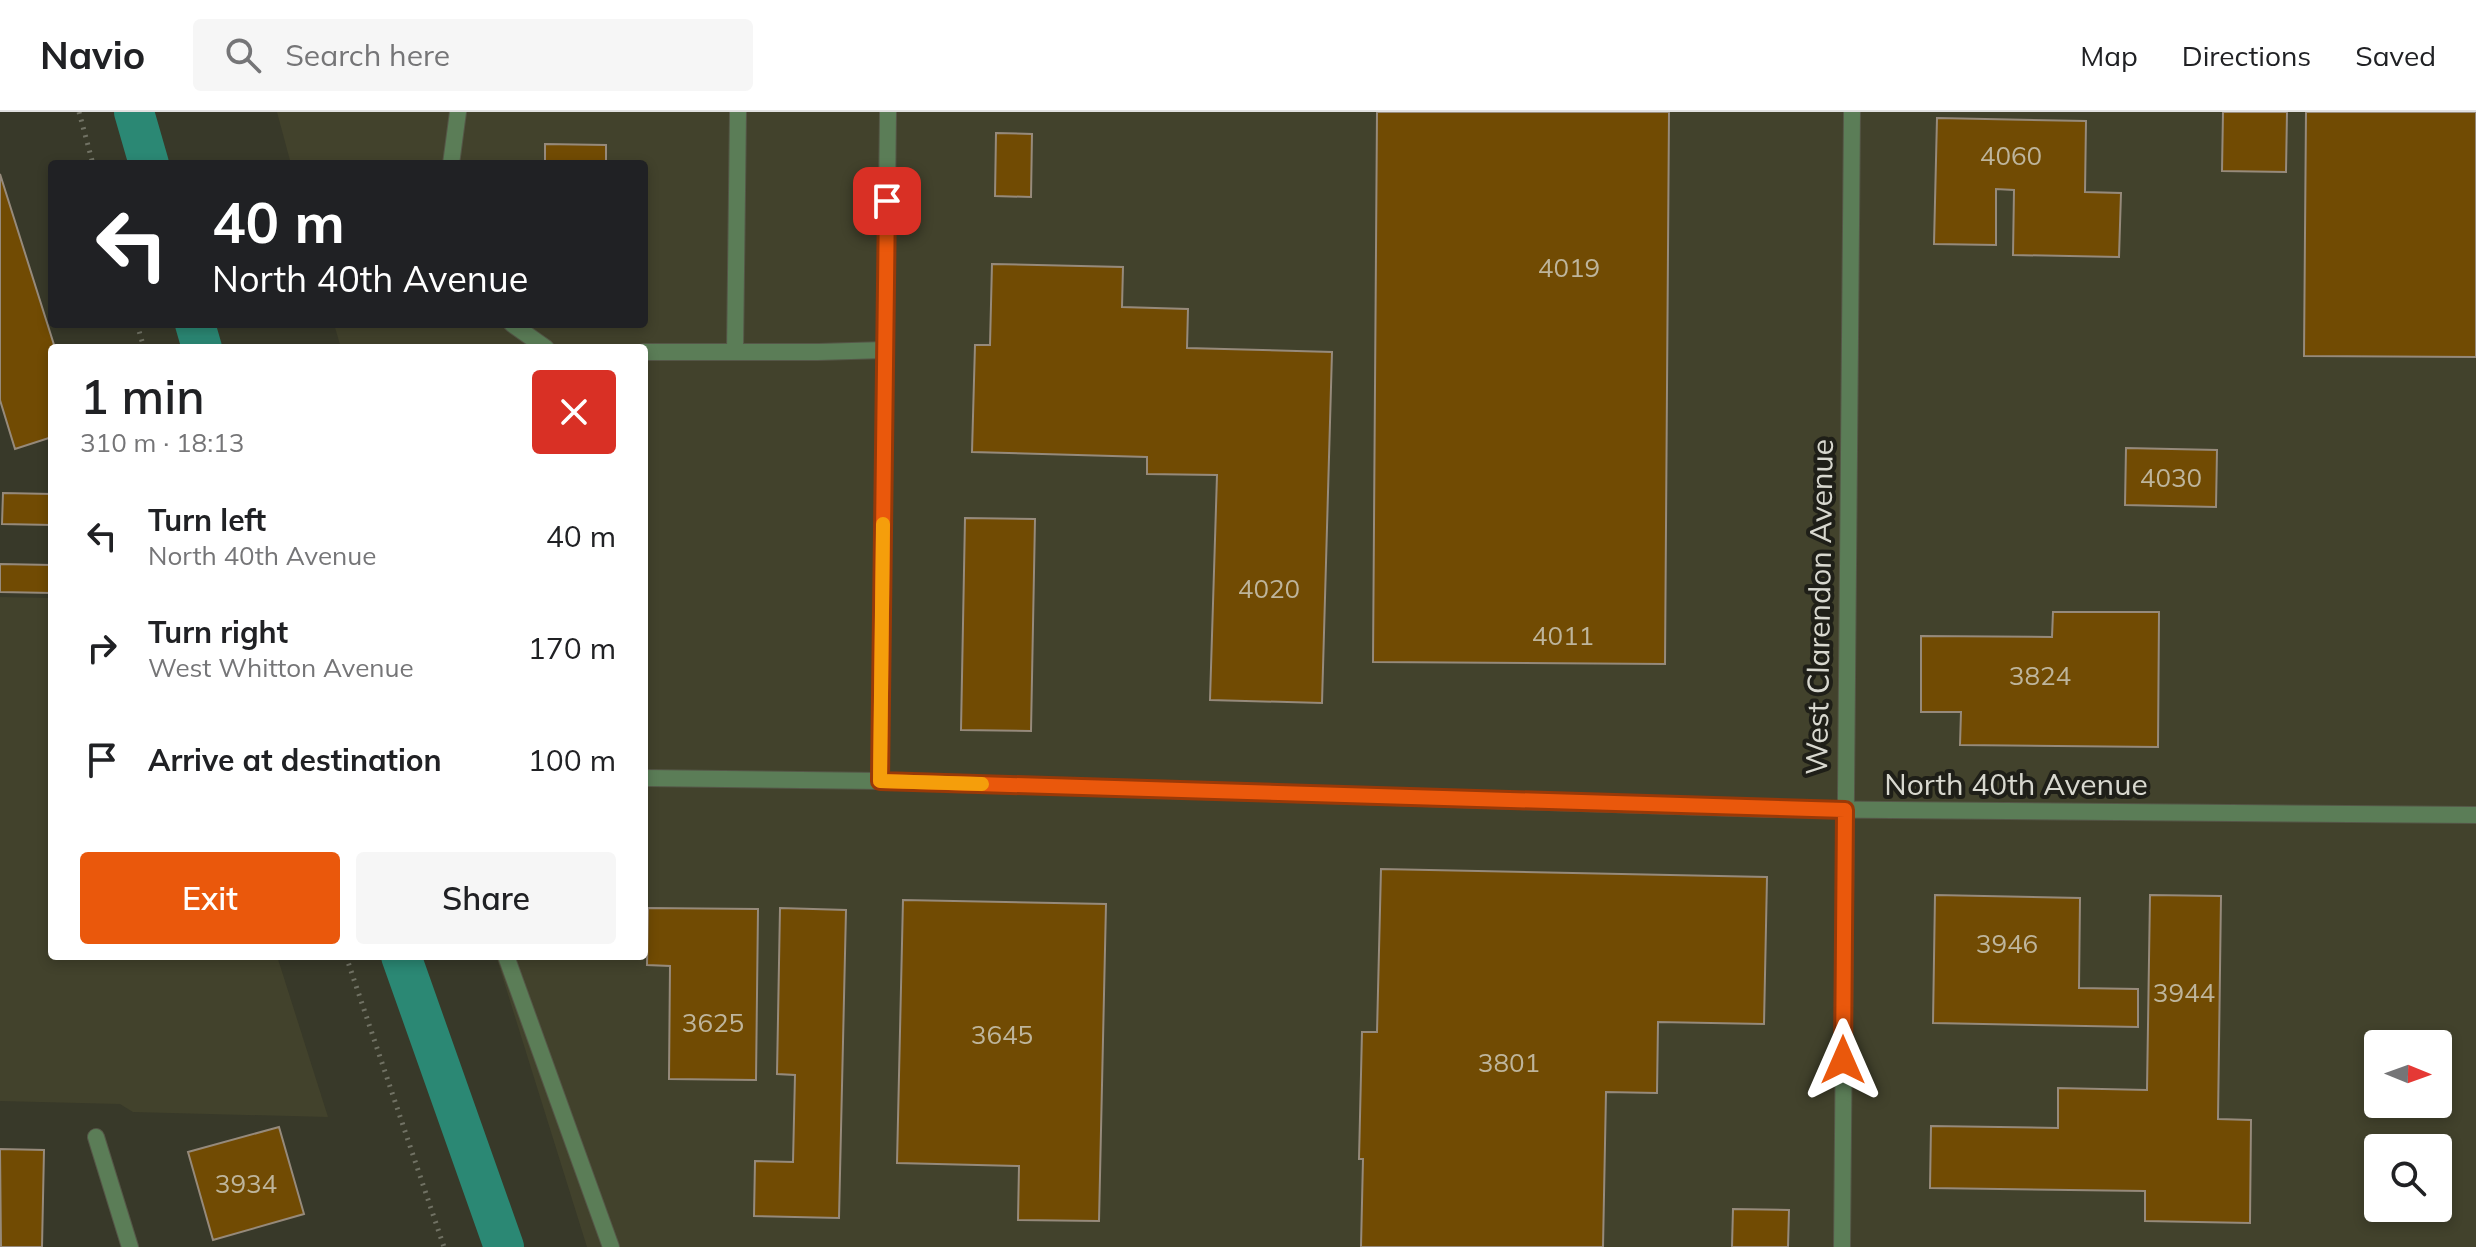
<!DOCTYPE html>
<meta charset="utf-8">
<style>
body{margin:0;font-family:Mulish,sans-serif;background:#f6f6f6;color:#202124;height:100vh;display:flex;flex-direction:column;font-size:30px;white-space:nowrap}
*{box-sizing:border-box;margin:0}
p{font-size:26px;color:#757577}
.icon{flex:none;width:44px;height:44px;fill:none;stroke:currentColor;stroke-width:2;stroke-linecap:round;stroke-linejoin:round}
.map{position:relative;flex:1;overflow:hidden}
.panel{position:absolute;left:48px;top:232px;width:600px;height:616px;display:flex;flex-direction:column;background:#fff;border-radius:8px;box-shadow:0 4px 12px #0003}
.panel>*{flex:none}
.banner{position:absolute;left:48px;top:48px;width:600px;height:168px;border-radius:8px;box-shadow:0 4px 12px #0003;background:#202124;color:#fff;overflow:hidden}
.needle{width:52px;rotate:91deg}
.controls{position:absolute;left:2364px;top:918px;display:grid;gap:16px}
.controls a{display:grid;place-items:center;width:88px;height:88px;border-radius:8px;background:#fff;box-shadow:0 4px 12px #0003;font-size:40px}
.pin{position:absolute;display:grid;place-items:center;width:68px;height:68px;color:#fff;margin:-34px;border-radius:16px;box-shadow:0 4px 12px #0006}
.me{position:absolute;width:88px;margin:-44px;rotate:0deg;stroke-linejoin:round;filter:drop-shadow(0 0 6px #0008)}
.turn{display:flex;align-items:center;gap:28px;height:168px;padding:0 32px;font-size:36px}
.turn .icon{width:104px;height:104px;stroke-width:2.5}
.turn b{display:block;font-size:56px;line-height:68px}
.round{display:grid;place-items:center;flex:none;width:84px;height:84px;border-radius:8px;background:#f6f6f6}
.summary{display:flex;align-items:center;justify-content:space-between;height:136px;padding:0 32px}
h1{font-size:48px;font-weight:600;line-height:60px}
.action{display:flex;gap:16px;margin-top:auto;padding:16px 32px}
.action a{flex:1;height:92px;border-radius:8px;background:#ea580c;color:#fff;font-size:32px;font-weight:600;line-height:92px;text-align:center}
.action a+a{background:#f6f6f6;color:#202124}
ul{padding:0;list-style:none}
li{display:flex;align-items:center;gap:24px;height:112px;padding:0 32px}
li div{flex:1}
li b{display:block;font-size:30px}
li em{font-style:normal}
header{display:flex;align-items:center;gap:48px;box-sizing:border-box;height:112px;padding:0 40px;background:#fff;border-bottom:2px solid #e0e0e0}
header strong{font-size:38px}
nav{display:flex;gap:44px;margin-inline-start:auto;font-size:28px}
.search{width:560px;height:72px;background:#f6f6f6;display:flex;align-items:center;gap:20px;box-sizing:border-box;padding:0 28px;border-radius:8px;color:#757577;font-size:30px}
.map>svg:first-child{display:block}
.built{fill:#42422c;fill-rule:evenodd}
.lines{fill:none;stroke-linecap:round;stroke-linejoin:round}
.canal{stroke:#2b8874;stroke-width:40}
.building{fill:#714b03;stroke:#968a7b;stroke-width:2}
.service-casing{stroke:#555647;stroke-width:18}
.minor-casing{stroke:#555647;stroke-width:18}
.path{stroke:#717264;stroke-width:5;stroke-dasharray:2 6;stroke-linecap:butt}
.service{stroke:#5b7d57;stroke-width:16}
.minor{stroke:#5b7d57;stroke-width:16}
.route-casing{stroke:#983908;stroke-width:20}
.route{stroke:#ea580c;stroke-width:14}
.slow{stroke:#f59e0b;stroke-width:14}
.labels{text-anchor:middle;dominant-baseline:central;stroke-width:8;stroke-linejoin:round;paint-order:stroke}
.number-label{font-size:26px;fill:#beb59c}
.street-label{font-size:30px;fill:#d8d8cf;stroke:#1f1f18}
</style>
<header>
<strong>Navio</strong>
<div class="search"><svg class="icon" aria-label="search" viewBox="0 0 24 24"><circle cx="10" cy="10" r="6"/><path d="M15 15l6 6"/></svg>Search here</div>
<nav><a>Map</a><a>Directions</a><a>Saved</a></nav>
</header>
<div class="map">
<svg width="2476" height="1135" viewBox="0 0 2476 1135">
<rect width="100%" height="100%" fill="#383929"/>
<path class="built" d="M277,0H2476V1135H587L496,844H644V236H341L334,212H644V52H291ZM2378,932H2438V992H2378ZM2378,1036H2438V1096H2378Z
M0,485L52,486V844H277L328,1005L133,1000L120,992L0,989Z"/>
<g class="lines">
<path class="canal" d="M134,0L149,52
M195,212L202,236
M401,844L504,1135"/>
</g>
<path class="building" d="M1377,0H1669L1665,552L1373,550Z
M2223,0H2287L2286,60L2222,59Z
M2306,0H2476V245L2304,244Z
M1937,6L2086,9L2085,80L2121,81L2119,145L2013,143L2014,78L1996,77V133L1934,132Z
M996,21L1032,22L1031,85L995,84Z
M545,32L606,33V52H545Z
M0,62L55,236H52V325L15,337L0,288Z
M992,152L1123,155L1122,195L1188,197L1187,236L1332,240L1322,591L1210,588L1217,363L1147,362V345L972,340L975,233H990Z
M2126,336L2217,338L2216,395L2125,393Z
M3,381L52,382V413L2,412Z
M965,406L1035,407L1031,619L961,618Z
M0,452L52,453V481L0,480Z
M2053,500H2159L2158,635L1960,633L1961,600H1921V524L2052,525Z
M1381,757L1767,765L1764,912L1658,910L1657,981L1606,980L1603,1135H1361L1363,1047H1359L1362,920H1377Z
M1935,783L2080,786L2079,876L2138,877V915L1933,911Z
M2150,783L2221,784L2218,1007L2251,1008L2250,1111L2145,1109V1079L1930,1076L1931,1014L2058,1016V976L2147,978Z
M903,788L1106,792L1099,1109L1018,1108L1019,1054L897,1051Z
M648,796L758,797L756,968L669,967L670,854L647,853Z
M780,796L846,798L839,1106L754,1104L755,1049L793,1050L795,963L777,962Z
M279,1015L304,1102L213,1128L188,1040Z
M0,1037L44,1038L42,1135H1Z
M1733,1097L1789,1098L1788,1135H1732Z"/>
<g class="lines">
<g class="service-casing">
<path id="service" d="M451,52L458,0
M512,212L546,236
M644,240H818L885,238
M735,240L738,0"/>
</g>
<g class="minor-casing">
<path id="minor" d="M644,666L880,669L1769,697L2476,703
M880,669L888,0
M506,844L611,1135
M96,1025L130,1135
M1842,1135L1852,0"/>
</g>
<path class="path" d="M79,0L93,52
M137,212L144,236
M346,844L444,1135"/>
<use href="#service" class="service"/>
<use href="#minor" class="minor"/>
</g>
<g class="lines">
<g class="route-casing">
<path id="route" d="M887,89L880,669L1845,698L1843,948"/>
</g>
<use href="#route" class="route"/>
<path class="slow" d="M883,412L880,669L982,672"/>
</g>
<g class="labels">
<g class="number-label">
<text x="2011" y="43">4060</text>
<text x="1569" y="155">4019</text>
<text x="2171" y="365">4030</text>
<text x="1269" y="476">4020</text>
<text x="1563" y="523">4011</text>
<text x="2040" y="563">3824</text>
<text x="2007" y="831">3946</text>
<text x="2184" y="880">3944</text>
<text x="713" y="910">3625</text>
<text x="1002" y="922">3645</text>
<text x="1509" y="950">3801</text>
<text x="246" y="1071">3934</text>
</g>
<g class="street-label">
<text transform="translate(1819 495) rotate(-89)">West Clarendon Avenue</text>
<text x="2016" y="672">North 40th Avenue</text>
</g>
</g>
</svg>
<div class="controls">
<a><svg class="needle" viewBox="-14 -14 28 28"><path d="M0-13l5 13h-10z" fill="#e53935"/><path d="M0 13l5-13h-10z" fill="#757577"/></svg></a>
<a><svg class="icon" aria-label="search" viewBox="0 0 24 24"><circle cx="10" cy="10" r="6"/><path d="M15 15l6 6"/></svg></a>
</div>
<div class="pin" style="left:887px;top:89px;background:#d93025"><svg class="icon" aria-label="arrive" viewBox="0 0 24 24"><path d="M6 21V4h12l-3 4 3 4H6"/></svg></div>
<svg class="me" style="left:1843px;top:948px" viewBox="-20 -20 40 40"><path d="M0-17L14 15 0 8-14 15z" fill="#ea580c" stroke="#fff" stroke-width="4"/></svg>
<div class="banner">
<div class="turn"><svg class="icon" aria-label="left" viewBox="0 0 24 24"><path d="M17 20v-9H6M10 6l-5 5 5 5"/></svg><div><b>40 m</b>North 40th Avenue</div></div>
</div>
<section class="panel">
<div class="summary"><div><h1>1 min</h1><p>310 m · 18:13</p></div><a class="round" style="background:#d93025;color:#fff"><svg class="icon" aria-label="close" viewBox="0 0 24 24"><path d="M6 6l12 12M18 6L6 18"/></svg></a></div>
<ul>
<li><svg class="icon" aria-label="left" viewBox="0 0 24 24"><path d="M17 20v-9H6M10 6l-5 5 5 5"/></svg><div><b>Turn left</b><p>North 40th Avenue</p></div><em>40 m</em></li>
<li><svg class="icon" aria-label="right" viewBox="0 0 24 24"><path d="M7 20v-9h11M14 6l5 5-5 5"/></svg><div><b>Turn right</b><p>West Whitton Avenue</p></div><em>170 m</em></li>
<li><svg class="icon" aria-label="arrive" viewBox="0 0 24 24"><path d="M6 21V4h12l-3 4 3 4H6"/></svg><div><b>Arrive at destination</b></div><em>100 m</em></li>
</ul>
<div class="action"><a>Exit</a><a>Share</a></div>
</section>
</div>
